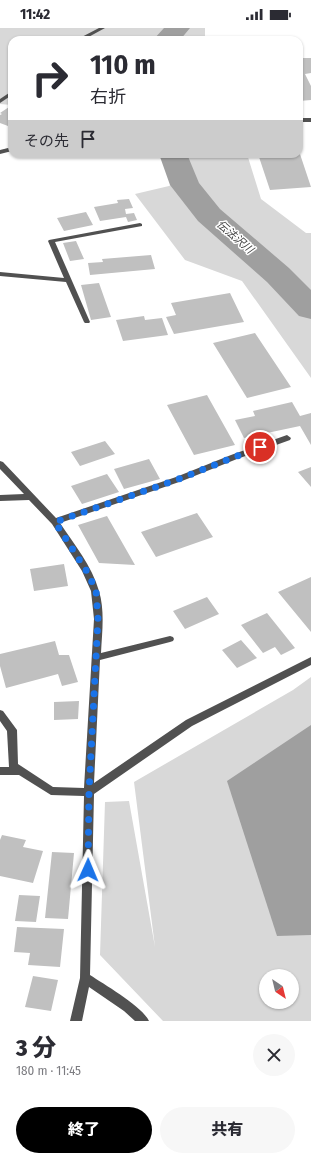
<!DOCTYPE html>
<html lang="ja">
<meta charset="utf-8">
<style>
body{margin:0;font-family:"Fira Sans Condensed","Noto Sans JP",sans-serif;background:#f7f7f7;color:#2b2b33;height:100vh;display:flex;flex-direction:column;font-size:15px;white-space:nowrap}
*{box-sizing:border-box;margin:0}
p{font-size:13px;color:#7c7c81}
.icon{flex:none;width:22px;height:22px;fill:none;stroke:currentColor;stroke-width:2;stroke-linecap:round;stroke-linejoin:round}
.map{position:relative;height:993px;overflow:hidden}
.side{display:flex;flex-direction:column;background:#fff;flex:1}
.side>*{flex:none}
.hud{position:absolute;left:8px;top:8px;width:295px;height:122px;border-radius:12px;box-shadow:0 1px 3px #0004;background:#fff;color:#2b2b33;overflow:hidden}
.needle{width:26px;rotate:145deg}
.controls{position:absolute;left:259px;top:941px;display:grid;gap:8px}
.controls a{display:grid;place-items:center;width:40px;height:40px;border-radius:50%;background:#fff;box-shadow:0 1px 3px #0004;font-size:20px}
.pin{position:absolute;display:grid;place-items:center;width:34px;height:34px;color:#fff;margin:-17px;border:2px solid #fff;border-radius:50%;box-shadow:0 1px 4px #0007}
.me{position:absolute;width:44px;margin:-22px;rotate:1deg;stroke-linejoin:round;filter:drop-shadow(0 0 3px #0008)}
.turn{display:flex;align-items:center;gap:14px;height:84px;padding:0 16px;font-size:18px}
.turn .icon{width:52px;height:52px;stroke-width:2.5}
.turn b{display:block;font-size:28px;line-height:34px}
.then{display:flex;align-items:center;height:38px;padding:0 16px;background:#0003;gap:8px;font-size:15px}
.round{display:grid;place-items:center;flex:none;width:42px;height:42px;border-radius:21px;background:#f7f7f7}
.head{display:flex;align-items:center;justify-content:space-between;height:68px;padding:0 16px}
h1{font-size:24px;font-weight:800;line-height:30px}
.primary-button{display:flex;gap:8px;margin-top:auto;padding:8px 16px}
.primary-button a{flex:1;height:46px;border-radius:24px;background:#000;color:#fff;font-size:16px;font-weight:800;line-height:46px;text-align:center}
.primary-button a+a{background:#f7f7f7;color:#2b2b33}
.status{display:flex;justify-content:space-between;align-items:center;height:28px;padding:0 20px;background:#fff;direction:ltr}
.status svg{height:11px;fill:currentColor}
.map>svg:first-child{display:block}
.green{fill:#d8d8d8;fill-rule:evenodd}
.water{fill:#9f9f9f}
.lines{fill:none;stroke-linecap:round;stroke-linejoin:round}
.river{fill:#9f9f9f;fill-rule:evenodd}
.building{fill:#c0c0c0}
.minor{fill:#515151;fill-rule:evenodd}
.tertiary{fill:#515151;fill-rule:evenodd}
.route{stroke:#1a73e8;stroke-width:7;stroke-dasharray:0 12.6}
.labels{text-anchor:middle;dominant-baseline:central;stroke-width:3;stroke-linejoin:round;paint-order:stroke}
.far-water-label{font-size:11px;font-style:italic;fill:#404040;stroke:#fff}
</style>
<div class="status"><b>11:42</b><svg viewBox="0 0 49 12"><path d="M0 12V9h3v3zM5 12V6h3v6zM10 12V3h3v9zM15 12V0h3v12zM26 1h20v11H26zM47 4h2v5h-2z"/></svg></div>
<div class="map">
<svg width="311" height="993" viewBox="0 0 311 993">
<rect width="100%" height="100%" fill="#fff"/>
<path class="green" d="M0,0H205V12H12V77L0,76Z
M172,126H247L261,171L306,205H311V350L242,253L185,232L135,166L169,158L188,147L170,129Z
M311,649V993H163L100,927L105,774L129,773L155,919L134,754L293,662ZM266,948H292V974H266Z"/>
<path class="water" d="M311,697V907L277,908L227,753Z"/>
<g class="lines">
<path class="river" d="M164,0H190L180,12H153Z
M159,126H187L199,155L220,181L289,240L311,262V291L299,288L267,254L198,193L170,157Z"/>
</g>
<path class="building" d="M299,30H311V45L305,46L311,58V72L299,73Z
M9,79H12V96L8,98L0,95V87L2,86L0,85Z
M258,126H300L311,159L270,162Z
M129,171L133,180L125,181L126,186L134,185L137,192L128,194L126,189L100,193L94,179L118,175L117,172Z
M86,184L93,197L64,203L57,190Z
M76,213L84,231L70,233L63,215Z
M151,227L155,241L90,247L88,235L103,234L102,231Z
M99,255L111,289L91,292L81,257Z
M230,265L244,294L174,306L166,289L176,287L171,275Z
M144,288L145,292L162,290L168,307L123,313L116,292Z
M255,305L291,359L247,370L213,315Z
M207,367L235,417L194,427L167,377Z
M292,374L300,388L311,385V417L300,398L244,410L235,392L255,388L253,383Z
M105,413L115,426L80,438L71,424Z
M149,431L160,451L124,461L114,441Z
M311,439V459L298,444Z
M107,446L119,464L82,476L71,458Z
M197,485L213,509L156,529L141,504Z
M107,488L135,537L99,535L78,497Z
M64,536L68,558L34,563L30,541Z
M311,549V604L278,564Z
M207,569L219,586L185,601L173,583Z
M267,585L295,620L281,627L275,619L263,625L241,597Z
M241,612L257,630L237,640L222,622Z
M55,613L59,627H69L78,654L62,658L58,646L6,660L0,638V626Z
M79,673L78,691L54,692V674Z
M2,807L26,812L23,819L43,823L33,855L0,848V812Z
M52,824L74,825L68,891L45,890Z
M19,867L40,868L36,894L15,893Z
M17,899L64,901L60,939L28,937L30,925L14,924Z
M33,948L58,952L51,983L25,979Z"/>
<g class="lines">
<path class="minor" d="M99,0H105L83,12H76Z
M12,63V67L0,75V71Z
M140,195L142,196V198L55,214L90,294L89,295H85L84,294L66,254L0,248V244L64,250L48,213L49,212Z
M287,407L291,410L290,412L237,431L182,453L60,495C74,516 92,538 99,563C105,583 102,605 101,625L170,608L173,609L174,611L173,613L170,614L100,632L94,755L186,692L311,629V637L192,698L94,766L90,947C105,957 142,978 149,993H135L124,983L89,959L82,993H70L80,950L84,768L51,767L19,747H0V739H9L7,703L0,693V682L3,683L17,702L18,736L53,759L84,760L94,591L91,563L82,543L52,496L29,472L0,473V467L24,466L0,441V433L3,434L56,490L176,449L231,427Z"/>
<path class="tertiary" d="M299,90H311V94H299Z
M12,119V123L0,126V122Z"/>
</g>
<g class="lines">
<path class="route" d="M88,842L89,764L98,591L96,562L86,542L55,494L179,451L260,419"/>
</g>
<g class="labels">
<g class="far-water-label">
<text transform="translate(235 209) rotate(41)">伝法沢川</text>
</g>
</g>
</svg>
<div class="controls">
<a><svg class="needle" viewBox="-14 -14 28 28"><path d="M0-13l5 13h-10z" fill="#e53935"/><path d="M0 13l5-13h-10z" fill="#7c7c81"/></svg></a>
</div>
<div class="pin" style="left:260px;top:419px;background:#d93025"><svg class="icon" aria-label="arrive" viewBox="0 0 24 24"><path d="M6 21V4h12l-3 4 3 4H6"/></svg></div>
<svg class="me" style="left:88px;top:842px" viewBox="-20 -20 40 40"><path d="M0-17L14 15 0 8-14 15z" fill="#1a73e8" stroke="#fff" stroke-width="4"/></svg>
<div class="hud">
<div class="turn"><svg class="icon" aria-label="right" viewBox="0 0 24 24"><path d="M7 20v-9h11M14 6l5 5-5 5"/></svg><div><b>110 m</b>右折</div></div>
<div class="then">その先<svg class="icon" aria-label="arrive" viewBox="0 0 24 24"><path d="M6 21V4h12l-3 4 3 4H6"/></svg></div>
</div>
</div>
<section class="side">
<div class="head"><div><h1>3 分</h1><p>180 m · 11:45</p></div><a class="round"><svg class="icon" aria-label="close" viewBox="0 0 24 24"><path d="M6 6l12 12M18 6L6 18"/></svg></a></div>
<div class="primary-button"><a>終了</a><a>共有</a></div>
</section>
